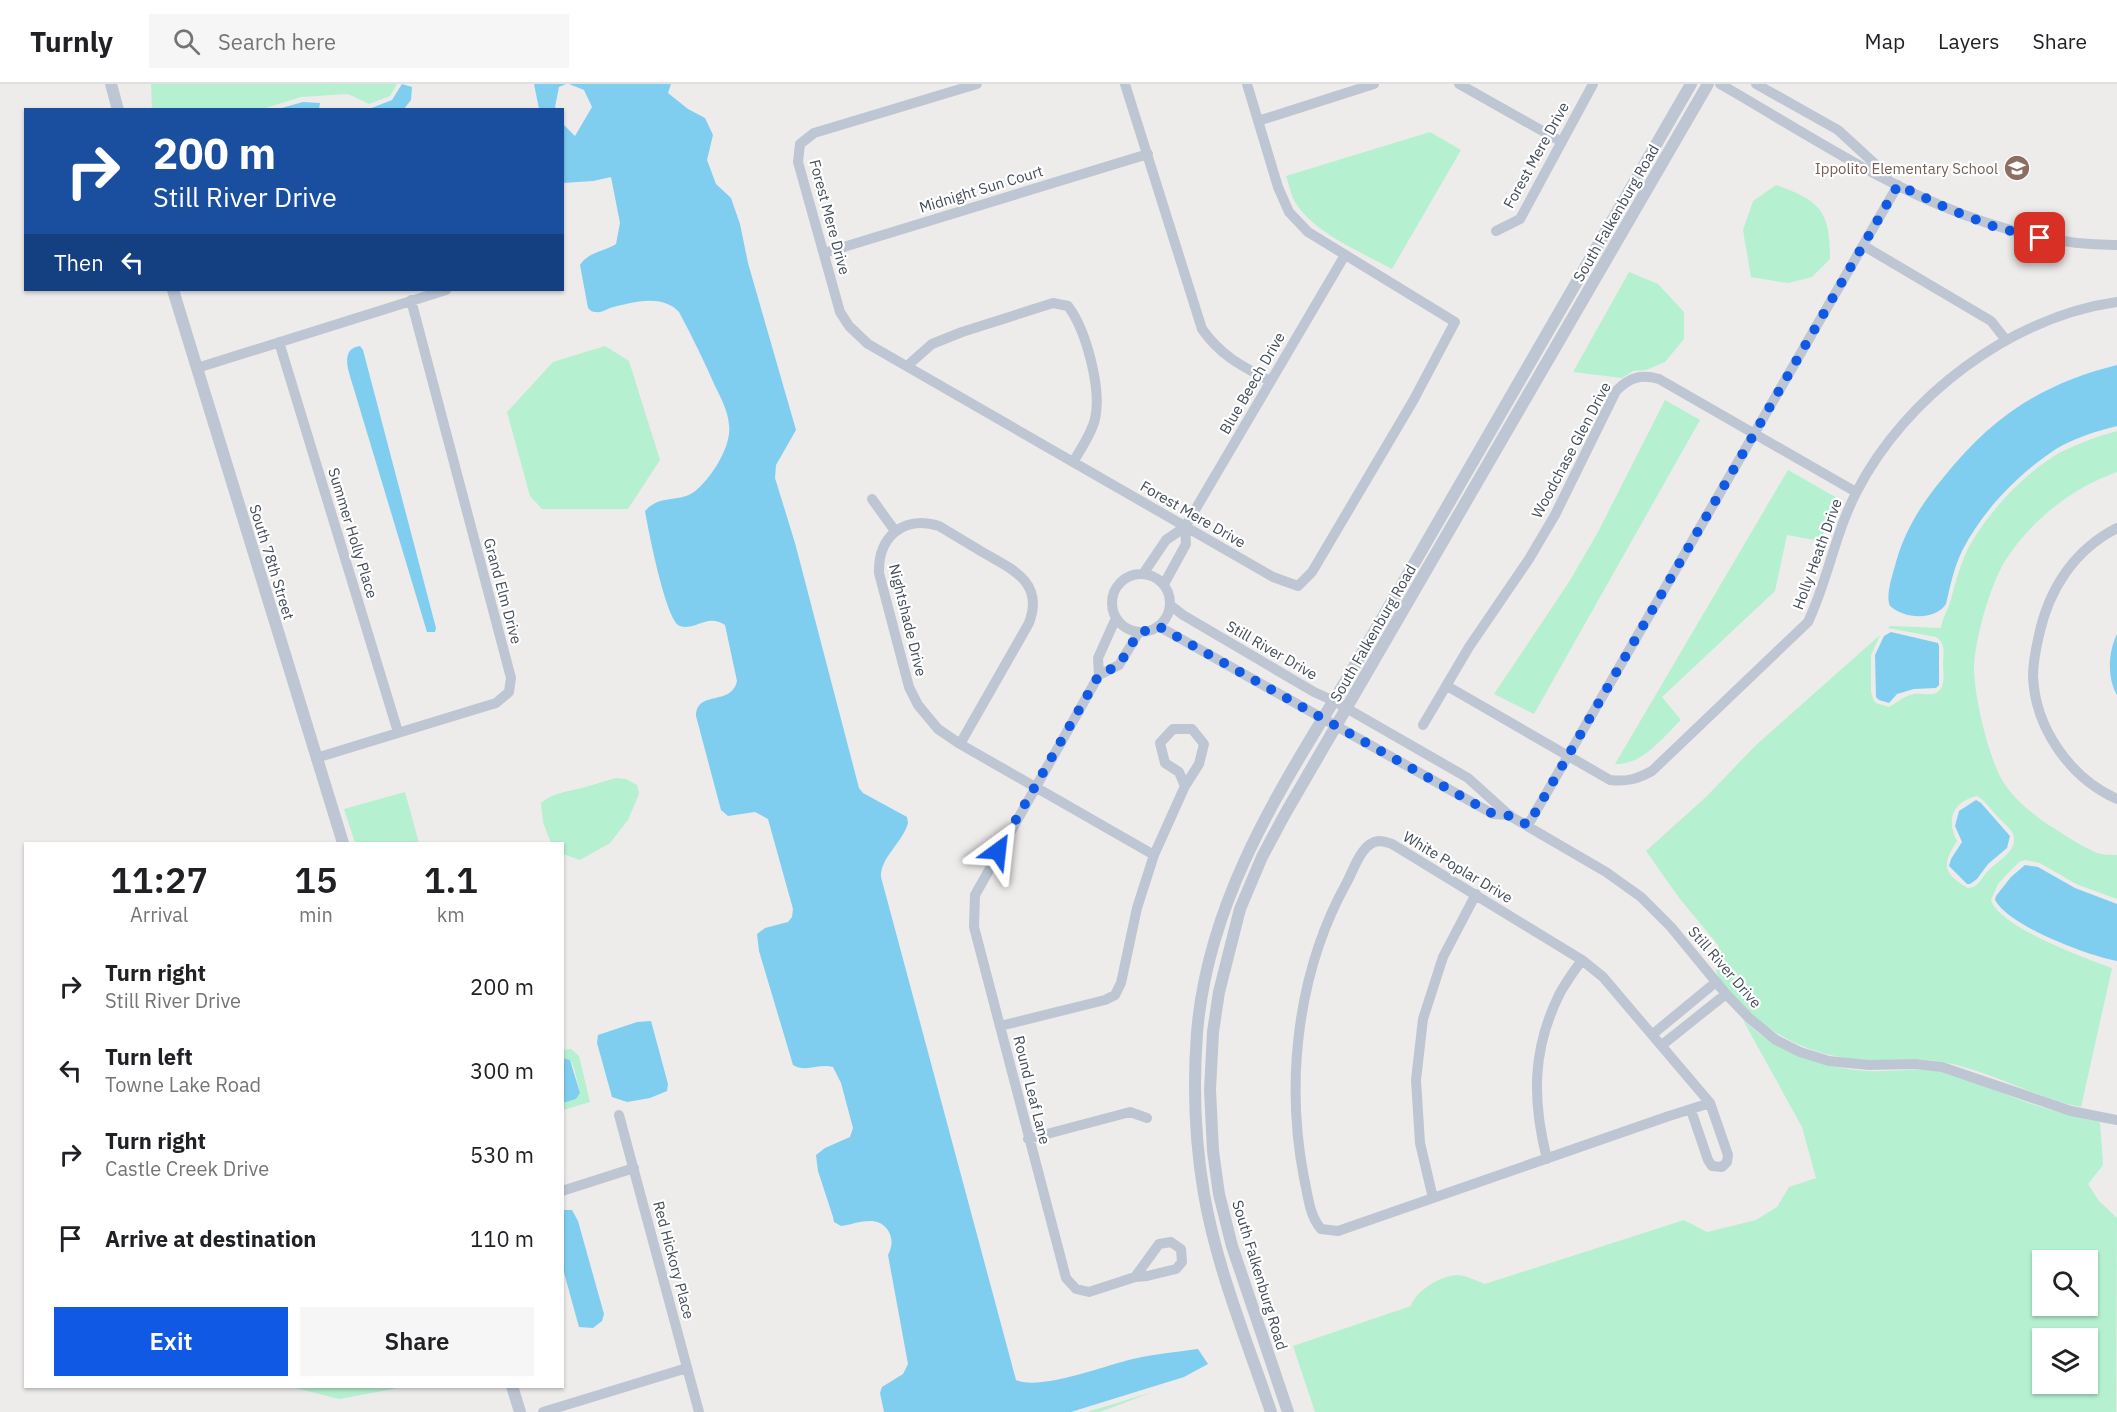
<!DOCTYPE html>
<style>
body{margin:0;font-family:"IBM Plex Sans",sans-serif;background:#f6f6f6;color:#202124;height:100vh;display:flex;flex-direction:column;font-size:22px;white-space:nowrap}
*{box-sizing:border-box;margin:0}
p{font-size:20px;color:#757577}
.icon{flex:none;width:33px;height:33px;fill:none;stroke:currentColor;stroke-width:2;stroke-linecap:round;stroke-linejoin:round}
.map{position:relative;flex:1;overflow:hidden}
.side{position:absolute;left:24px;top:758px;width:540px;height:546px;display:flex;flex-direction:column;background:#fff;border-radius:0px;box-shadow:0 2px 4px #0004}
.side>*{flex:none}
.banner{position:absolute;left:24px;top:24px;width:540px;height:183px;border-radius:0px;box-shadow:0 2px 4px #0004;background:#1a4fa0;color:#fff;overflow:hidden}
.tools{position:absolute;left:2032px;top:1166px;display:grid;gap:12px}
.tools a{display:grid;place-items:center;width:66px;height:66px;border-radius:0px;background:#fff;box-shadow:0 2px 4px #0004;font-size:30px}
.pin{position:absolute;display:grid;place-items:center;width:51px;height:51px;color:#fff;margin:-26px;border-radius:12px;box-shadow:0 3px 9px #0006}
.me{position:absolute;width:66px;margin:-33px;rotate:30deg;stroke-linejoin:round;filter:drop-shadow(0 0 4px #0008)}
.turn{display:flex;align-items:center;gap:21px;height:126px;padding:0 30px;font-size:27px}
.turn .icon{width:78px;height:78px;stroke-width:2.5}
.turn b{display:block;font-size:42px;line-height:51px}
.then{display:flex;align-items:center;height:57px;padding:0 30px;background:#0003;gap:12px;font-size:22px}
.eta{display:flex;justify-content:space-evenly;align-items:center;height:102px;text-align:center}
.eta b{font-size:36px;font-weight:600;line-height:42px}
.button{display:flex;gap:12px;margin-top:auto;padding:12px 30px}
.button a{flex:1;height:69px;border-radius:0px;background:#0f59e4;color:#fff;font-size:24px;font-weight:600;line-height:69px;text-align:center}
.button a+a{background:#f6f6f6;color:#202124}
ul{padding:0;list-style:none}
li{display:flex;align-items:center;gap:18px;height:84px;padding:0 30px}
li div{flex:1}
li b{display:block;font-size:22px}
li em{font-style:normal}
header{display:flex;align-items:center;gap:36px;box-sizing:border-box;height:84px;padding:0 30px;background:#fff;border-bottom:2px solid #e0e0e0}
header strong{font-size:28px}
nav{display:flex;gap:33px;margin-inline-start:auto;font-size:21px}
.search{width:420px;height:54px;background:#f6f6f6;display:flex;align-items:center;gap:15px;box-sizing:border-box;padding:0 21px;border-radius:0px;color:#757577;font-size:22px}
.map>svg:first-child{display:block}
.green{fill:#b5f0d1;fill-rule:evenodd}
.water{fill:#7fcef0}
.lines{fill:none;stroke-linecap:round;stroke-linejoin:round}
.minor{stroke:#bdc6d2;stroke-width:10}
.tertiary{stroke:#bdc6d2;stroke-width:12}
.route{stroke:#0f59e4;stroke-width:10;stroke-dasharray:0 18}
.labels{text-anchor:middle;dominant-baseline:central;stroke-width:4.5;stroke-linejoin:round;paint-order:stroke}
.street-label{font-size:15px;fill:#434d59;stroke:#fff}
.education-label{font-size:15px;fill:#785e54;stroke:#fff;text-anchor:end}
</style>
<header>
<strong>Turnly</strong>
<div class="search"><svg class="icon" aria-label="search" viewBox="0 0 24 24"><circle cx="10" cy="10" r="6"/><path d="M15 15l6 6"/></svg>Search here</div>
<nav><a>Map</a><a>Layers</a><a>Share</a></nav>
</header>
<div class="map">
<svg width="2117" height="1328" viewBox="0 0 2117 1328">
<rect width="100%" height="100%" fill="#eeebeb"/>
<path class="green" d="M151,0H397L390,12L369,20L348,10L301,13L262,25L152,26Z
M1430,48L1461,66L1392,185C1361,168 1314,149 1295,118C1291,111 1289,100 1286,92Z
M1776,101C1821,117 1830,127 1830,175L1812,193L1788,199L1751,193L1743,146L1753,117Z
M1629,188L1658,200L1684,228V255L1665,278L1646,286L1633,287L1622,294L1573,288Z
M605,262L629,277L660,376L628,425H542L530,412L507,328L553,278Z
M1665,316L1700,336L1534,630L1494,610L1569,498L1598,448Z
M2117,347V388C2071,404 2031,437 2005,477C1990,501 1974,558 1974,586C1975,616 1988,670 2002,696C2013,715 2037,734 2055,745C2068,753 2081,762 2095,768C2101,771 2110,771 2117,771V815L2076,800L2040,779L2025,776L2019,778L2008,789L1998,800L1991,816C1999,843 2085,874 2112,884L2081,1023C2033,1013 1989,986 1942,978C1918,973 1894,977 1869,976C1820,974 1777,957 1743,921C1734,912 1717,898 1716,885C1715,878 1718,869 1719,862L1680,815L1646,767L1707,712L1755,662L1880,551L1871,571V608L1873,615L1876,619L1889,623C1898,618 1903,612 1914,610C1920,609 1926,611 1933,610C1947,607 1943,589 1943,578C1944,567 1945,559 1936,553L1888,544L1890,542L1941,544C1943,532 1948,527 1951,515C1955,500 1959,485 1965,471C1981,435 2026,387 2061,368C2079,359 2098,352 2117,347ZM1977,712C1986,717 1990,725 1997,732C2002,738 2010,743 2013,750C2019,767 1997,777 1988,787C1980,795 1979,804 1967,804C1942,788 1942,781 1957,757C1946,736 1952,718 1977,712Z
M1788,386L1837,414L1820,457L1787,451L1775,507L1662,613L1681,636C1662,654 1643,681 1615,680Z
M616,694L626,695L637,701L639,710L628,736L610,759L580,776L563,770L562,759H551L543,738L541,719C554,708 567,708 582,704C594,701 604,697 616,694Z
M405,708L419,759H355L344,725Z
M1743,936C1778,969 1821,984 1868,987C1893,988 1918,983 1942,988C1972,994 2000,1009 2029,1019C2052,1027 2076,1033 2100,1038L2103,1081L2088,1100L2099,1117L2117,1134L2116,1328H1315L1293,1262L1411,1222C1414,1208 1442,1191 1457,1191C1465,1191 1477,1197 1485,1200L1684,1136L1707,1148L1756,1136L1777,1123L1789,1103L1816,1094L1802,1043ZM2043,1176H2088V1221H2043ZM2043,1254H2088V1299H2043Z
M571,965L579,972L590,1018L563,1026V1019L576,1015L580,1009L574,984L570,976L563,974V966Z
M288,1302H401L393,1305L339,1315Z
M1153,1308L1100,1328H1087Z"/>
<path class="water" d="M402,0L412,3L411,16L404,25H369L392,16Z
M534,0H566L559,3L555,23L556,25H539Z
M569,0H671L668,9L688,25L705,34L713,51L707,76L716,100L731,114L740,140L748,179L796,346L776,381L775,394L795,459L859,704L863,709L907,733L908,739C903,758 880,774 881,793L1016,1296C1040,1307 1106,1281 1133,1275C1154,1270 1176,1268 1198,1265L1208,1280L1184,1293L1071,1328H884L880,1309L882,1303L903,1290L908,1280L888,1171C892,1163 893,1157 889,1148C878,1129 857,1140 841,1142L834,1138L833,1133L818,1087L816,1071L825,1064L850,1053L853,1044L841,999L833,983C819,979 806,989 793,981L759,867L757,850L765,844L788,838L792,833L793,825L768,735L755,728L728,732L721,726L696,632C697,605 731,623 737,597L725,541C707,529 696,547 680,542C666,538 648,444 645,427C660,410 678,419 694,408C711,395 732,362 729,341C728,327 721,314 715,302C704,277 692,252 679,228C661,209 631,219 610,224C605,226 601,229 596,228C592,228 591,227 588,224L580,181C588,168 603,168 616,160L620,139L611,93L593,97L563,99V40L575,52L592,23L584,6Z
M303,18L320,19L319,25H278Z
M360,262L363,266L436,544L435,548H427L353,302C349,288 339,265 360,262Z
M2117,281V342C2097,347 2074,354 2056,365C2018,390 1983,426 1962,467C1954,483 1950,503 1946,520C1935,537 1904,535 1890,522C1885,511 1893,490 1896,478C1905,446 1922,419 1943,394C1992,333 2041,300 2117,281Z
M1891,548L1938,559L1939,562V601L1936,604L1914,605L1897,610L1889,619L1879,616L1876,613L1875,571L1884,552Z
M2117,550V611C2107,594 2108,568 2117,550Z
M1976,716L1981,719L2010,752L2007,764L1988,780L1977,795L1970,800H1967L1949,782L1951,775L1962,758L1955,742L1959,727Z
M2025,781L2038,783L2075,804L2117,820V877C2088,872 2009,842 1995,816L1996,812L2011,793Z
M651,937L668,1000L667,1007L650,1014L627,1018L612,1013L597,959L598,951L637,938Z
M563,974L570,976L580,1009L576,1015L563,1019Z
M563,1126H572L578,1137L604,1230L602,1237L593,1244L579,1243L563,1185Z"/>
<g class="lines">
<path class="minor" d="M977,0L814,49L800,60L798,78L840,228L849,242L868,260L1273,493L1298,502L1312,488L1413,317L1455,238L1308,148L1289,128L1278,103L1247,0
M1125,0L1202,245C1221,272 1242,282 1270,297
M1459,0L1562,58
M1720,0C1842,70 1970,162 2117,161
M1756,0L1838,46L1887,91
M1258,37L1374,0
M1496,147L1520,135L1593,0
M1864,162L1991,237L2006,256
M824,169L1148,70
M279,258L398,648
M907,282L932,260L962,248L1053,219L1068,222C1086,246 1102,305 1095,335C1092,349 1081,364 1074,377
M197,284L446,206
M872,415L895,447
M2117,444C2074,466 2049,505 2039,551C2036,564 2033,579 2033,592C2035,644 2070,694 2117,715
M1143,490L1166,456L1185,443L1345,171
M1112 519a29 29 0 1 1 58 0a29 29 0 1 1-58 0Z
M1164,500L1186,460L1185,443
M1170,521L1183,531L1314,608L1334,617L1468,694L1510,732L1606,788L1641,813L1671,843L1726,910L1749,934L1776,956L1800,968L1829,977L1869,981L1915,980L1942,983L2071,1027L2117,1036
M1116,534L1098,574L1099,591L975,811L974,843L1066,1194L1076,1205L1089,1208L1135,1193L1147,1192L1176,1185L1182,1178L1181,1165L1171,1158L1159,1160L1135,1193
M1158,542L1493,730L1510,731
M1099,591L1119,581L1139,548
M1447,602L1610,696C1627,698 1637,695 1652,687L1808,538C1828,496 1835,449 1857,407C1906,312 2011,233 2117,218
M1423,641L1469,563L1529,475L1555,431L1616,307C1630,293 1641,290 1659,295L1856,408
M960,660L1029,539C1044,499 1014,486 984,469C969,460 954,451 939,442C903,431 878,453 879,489L909,603L918,621L938,645L960,660L1154,771
M316,674L496,619L509,608L511,594L411,216
M1528,741L1898,101
M1000,942L1105,916L1115,911L1121,899L1137,824L1154,771L1185,702L1199,680L1204,660L1192,645H1173L1160,659L1165,679L1179,688L1185,702
M1653,950L1716,898
M1662,961L1726,910
M1691,1026L1708,1076L1712,1082L1722,1083L1727,1078L1728,1071L1710,1019L1603,893L1582,876L1392,760C1389,759 1383,757 1379,757C1362,758 1354,785 1347,798C1298,886 1285,995 1304,1094C1308,1111 1309,1131 1321,1145L1338,1147L1669,1032L1710,1019
M619,1031L699,1328
M1028,1055L1130,1028L1147,1034
M1547,1075C1532,1016 1532,966 1559,911C1565,899 1574,887 1582,876
M562,1107L634,1084
M1433,1114L1420,1059L1416,996L1423,935L1443,873L1476,810
M543,1328L687,1284"/>
<path class="tertiary" d="M111,0L118,26
M173,206L343,759
M512,1302L520,1328
M1271,1328C1247,1257 1217,1185 1204,1110C1195,1057 1193,1002 1197,949C1207,825 1270,721 1333,618C1356,581 1377,542 1400,504C1496,336 1593,168 1691,0
M1288,1328L1232,1162L1219,1110L1213,1067L1210,1006L1213,948L1219,908L1240,825L1262,773L1285,730L1708,0"/>
</g>
<g class="lines">
<path class="route" d="M998,767L1099,591L1119,581L1139,548L1152,546L1158,542L1493,730L1510,732L1528,741L1898,101L1951,126L1998,144L2040,154"/>
</g>
<defs>
<g id="school-disc" transform="scale(1.35)"><circle r="9.5" fill="#8d6e63" stroke="#fff"/><path d="M0-5L7-2L0 1L-7-2ZM-4 1L0 2.5L4 1V4Q0 6-4 4Z" fill="#fff"/></g>
</defs>
<g fill-rule="evenodd">
<use href="#school-disc" x="2017" y="84"/>
</g>
<g class="labels">
<g class="street-label">
<text transform="translate(1536 71) rotate(-61)">Forest Mere Drive</text>
<text transform="translate(981 105) rotate(-17)">Midnight Sun Court</text>
<text transform="translate(1616 129) rotate(-60)">South Falkenburg Road</text>
<text transform="translate(830 133) rotate(75)">Forest Mere Drive</text>
<text transform="translate(1252 299) rotate(-60)">Blue Beech Drive</text>
<text transform="translate(1571 366) rotate(-62)">Woodchase Glen Drive</text>
<text transform="translate(1193 430) rotate(30)">Forest Mere Drive</text>
<text transform="translate(353 449) rotate(73)">Summer Holly Place</text>
<text transform="translate(1817 470) rotate(-70)">Holly Heath Drive</text>
<text transform="translate(272 478) rotate(73)">South 78th Street</text>
<text transform="translate(503 507) rotate(75)">Grand Elm Drive</text>
<text transform="translate(908 536) rotate(76)">Nightshade Drive</text>
<text transform="translate(1373 549) rotate(-60)">South Falkenburg Road</text>
<text transform="translate(1272 566) rotate(30)">Still River Drive</text>
<text transform="translate(1458 783) rotate(31)">White Poplar Drive</text>
<text transform="translate(1725 883) rotate(49)">Still River Drive</text>
<text transform="translate(1032 1006) rotate(76)">Round Leaf Lane</text>
<text transform="translate(674 1176) rotate(75)">Red Hickory Place</text>
<text transform="translate(1260 1191) rotate(73)">South Falkenburg Road</text>
</g>
<g class="education-label">
<text x="1998" y="84">Ippolito Elementary School</text>
</g>
</g>
</svg>
<div class="tools">
<a><svg class="icon" aria-label="search" viewBox="0 0 24 24"><circle cx="10" cy="10" r="6"/><path d="M15 15l6 6"/></svg></a>
<a><svg class="icon" aria-label="layers" viewBox="0 0 24 24"><path d="M12 4l9 5-9 5-9-5zM3 14l9 5 9-5"/></svg></a>
</div>
<div class="pin" style="left:2040px;top:154px;background:#d93025"><svg class="icon" aria-label="arrive" viewBox="0 0 24 24"><path d="M6 21V4h12l-3 4 3 4H6"/></svg></div>
<svg class="me" style="left:998px;top:767px" viewBox="-20 -20 40 40"><path d="M0-17L14 15 0 8-14 15z" fill="#0f59e4" stroke="#fff" stroke-width="4"/></svg>
<div class="banner">
<div class="turn"><svg class="icon" aria-label="right" viewBox="0 0 24 24"><path d="M7 20v-9h11M14 6l5 5-5 5"/></svg><div><b>200 m</b>Still River Drive</div></div>
<div class="then">Then<svg class="icon" aria-label="left" viewBox="0 0 24 24"><path d="M17 20v-9H6M10 6l-5 5 5 5"/></svg></div>
</div>
<section class="side">
<div class="eta">
<div><b>11:27</b><p>Arrival</p></div>
<div><b>15</b><p>min</p></div>
<div><b>1.1</b><p>km</p></div>
</div>
<ul>
<li><svg class="icon" aria-label="right" viewBox="0 0 24 24"><path d="M7 20v-9h11M14 6l5 5-5 5"/></svg><div><b>Turn right</b><p>Still River Drive</p></div><em>200 m</em></li>
<li><svg class="icon" aria-label="left" viewBox="0 0 24 24"><path d="M17 20v-9H6M10 6l-5 5 5 5"/></svg><div><b>Turn left</b><p>Towne Lake Road</p></div><em>300 m</em></li>
<li><svg class="icon" aria-label="right" viewBox="0 0 24 24"><path d="M7 20v-9h11M14 6l5 5-5 5"/></svg><div><b>Turn right</b><p>Castle Creek Drive</p></div><em>530 m</em></li>
<li><svg class="icon" aria-label="arrive" viewBox="0 0 24 24"><path d="M6 21V4h12l-3 4 3 4H6"/></svg><div><b>Arrive at destination</b></div><em>110 m</em></li>
</ul>
<div class="button"><a>Exit</a><a>Share</a></div>
</section>
</div>
